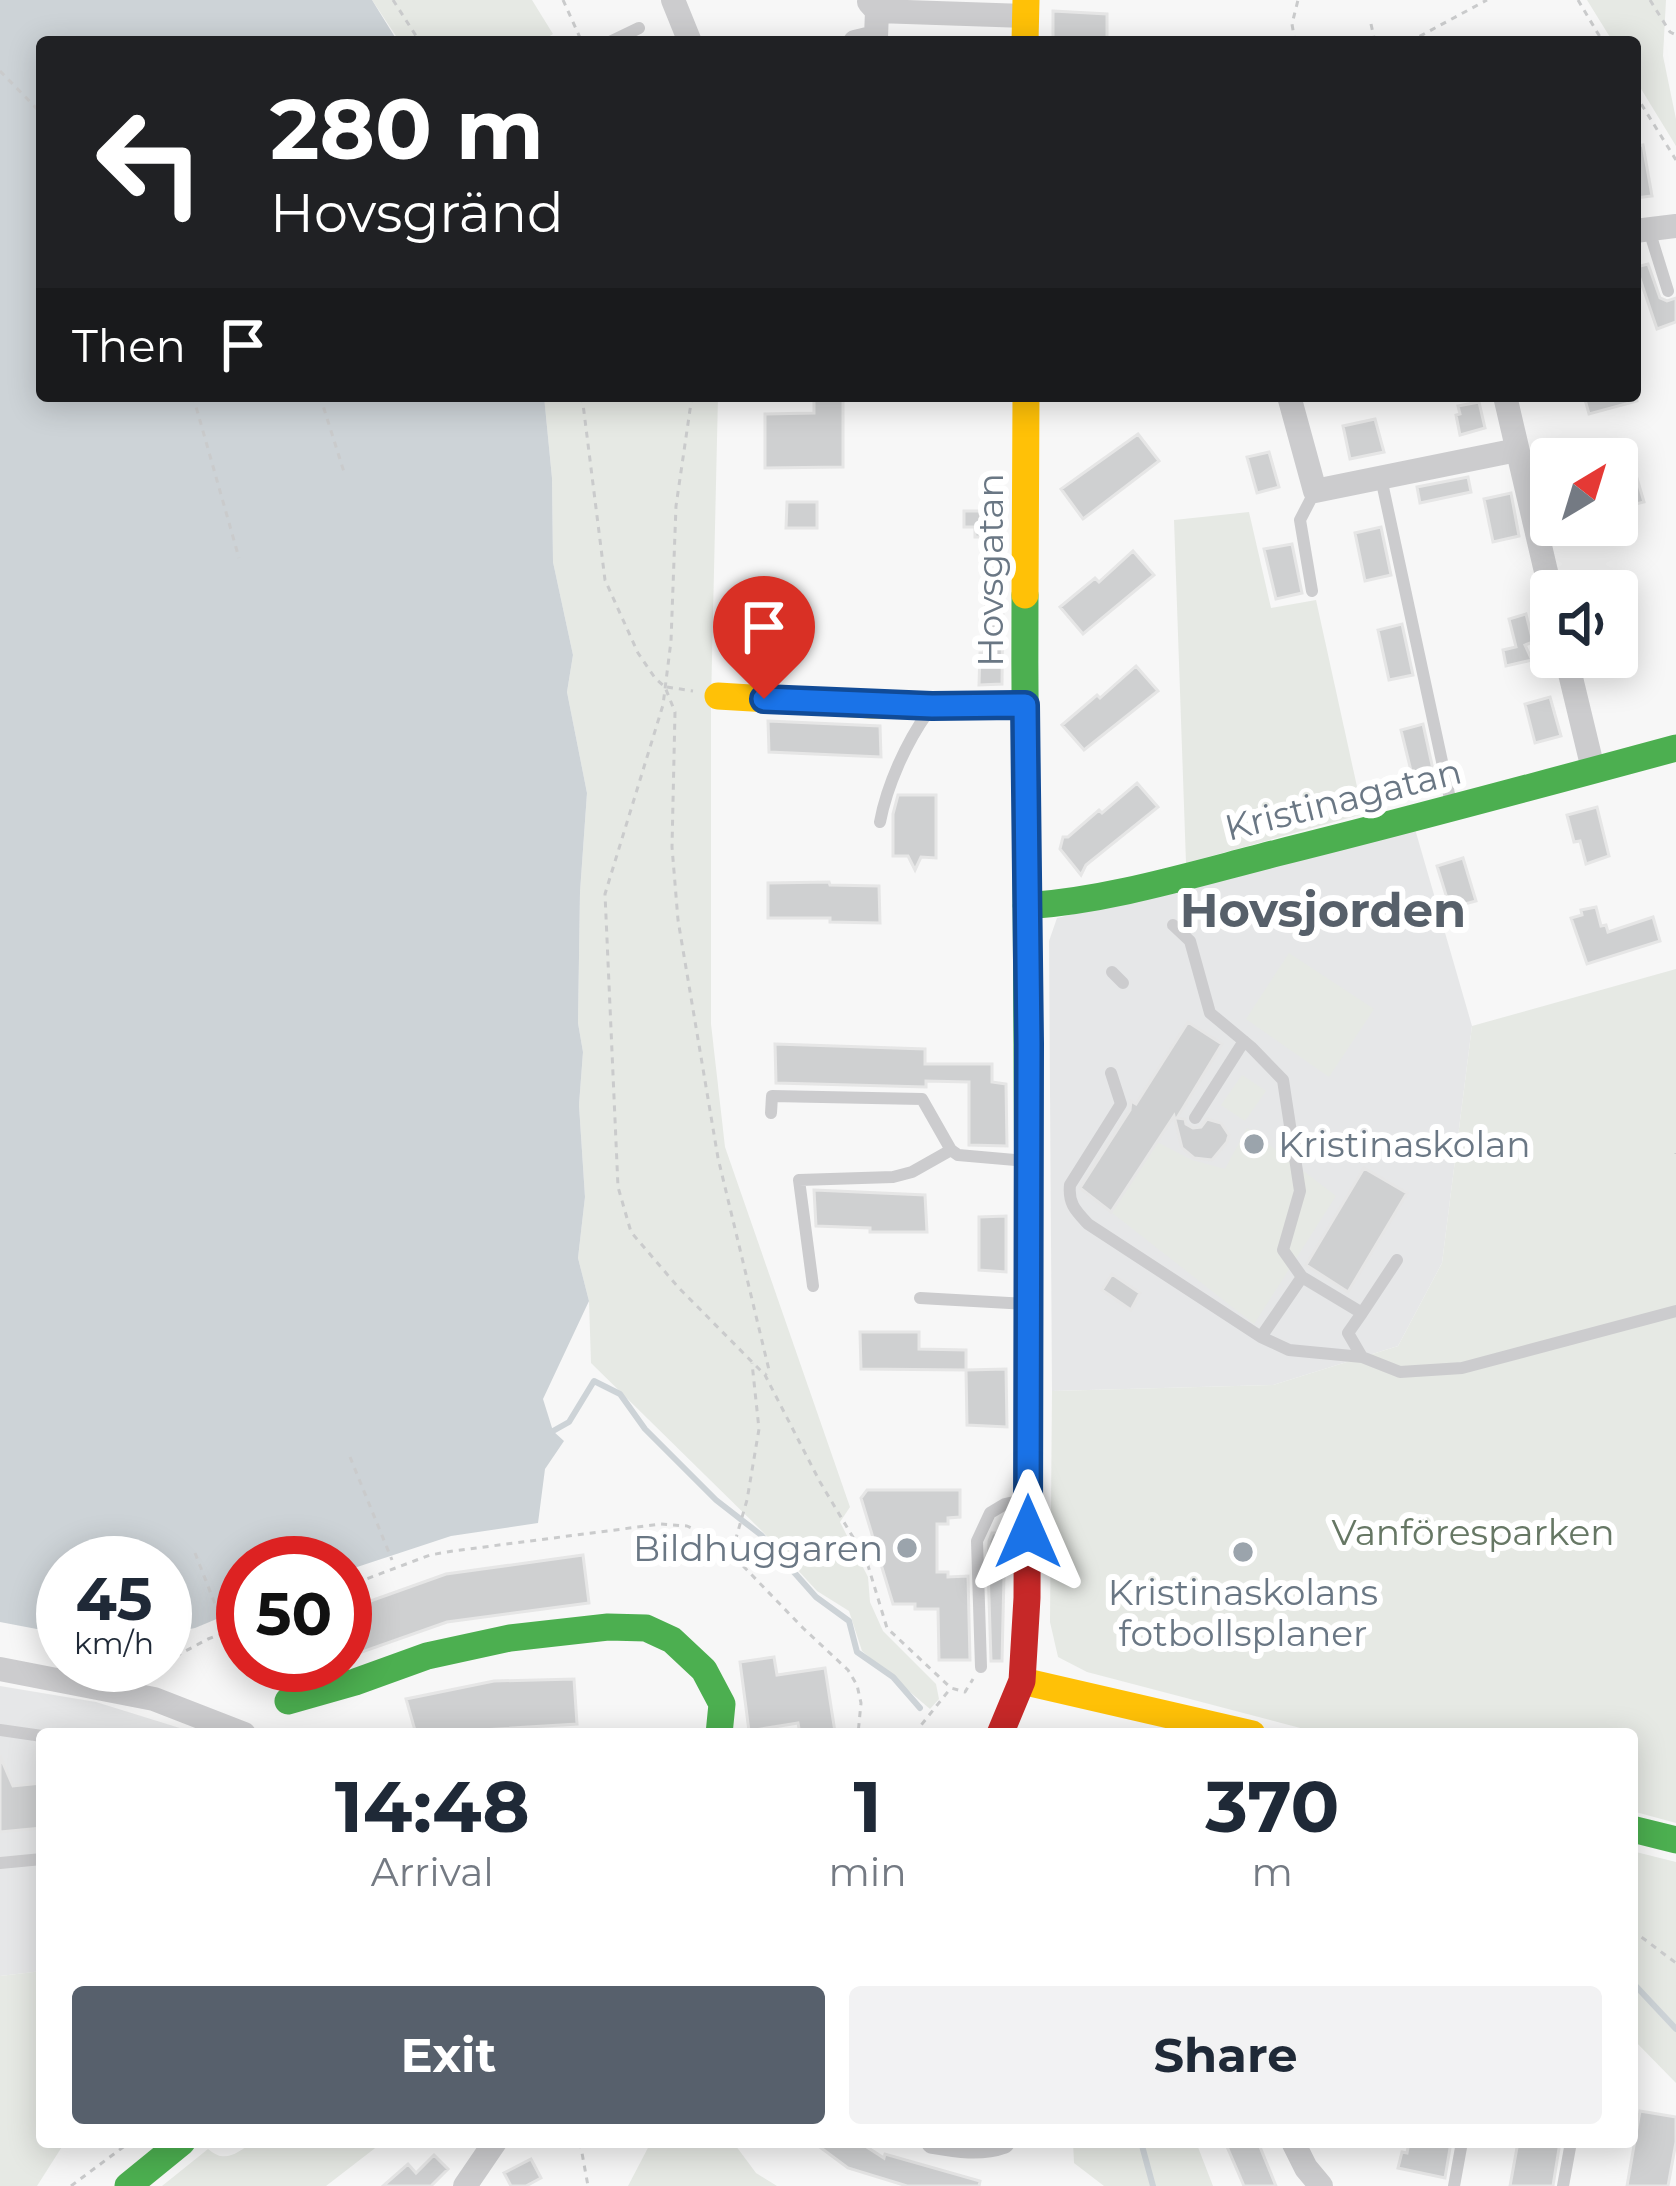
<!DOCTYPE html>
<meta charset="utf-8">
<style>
body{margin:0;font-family:Montserrat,sans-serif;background:#f2f2f3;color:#1f2937;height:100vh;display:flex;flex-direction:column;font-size:45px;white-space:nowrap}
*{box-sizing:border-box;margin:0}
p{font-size:39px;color:#747a83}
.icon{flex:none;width:66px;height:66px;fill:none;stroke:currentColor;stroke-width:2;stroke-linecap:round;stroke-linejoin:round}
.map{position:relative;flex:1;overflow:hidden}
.details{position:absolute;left:36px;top:1728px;width:1602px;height:420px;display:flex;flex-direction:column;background:#fff;border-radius:12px;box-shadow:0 6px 30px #0003}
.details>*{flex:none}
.top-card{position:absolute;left:36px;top:36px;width:1605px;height:366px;border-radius:12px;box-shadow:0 6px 30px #0003;background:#202124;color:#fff;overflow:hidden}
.needle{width:78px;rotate:38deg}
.tools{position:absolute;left:1530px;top:438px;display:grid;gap:24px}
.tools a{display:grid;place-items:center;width:108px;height:108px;border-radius:12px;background:#fff;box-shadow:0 6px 30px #0003;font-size:60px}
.speed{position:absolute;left:36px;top:1536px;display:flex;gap:24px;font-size:60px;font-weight:700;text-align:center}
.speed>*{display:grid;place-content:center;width:156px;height:156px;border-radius:50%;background:#fff;box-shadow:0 6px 30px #0003;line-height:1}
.speed small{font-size:30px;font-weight:400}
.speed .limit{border:18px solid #d22;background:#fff;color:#111}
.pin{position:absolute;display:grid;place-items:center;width:102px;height:102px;color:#fff;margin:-123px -51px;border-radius:50% 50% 50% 0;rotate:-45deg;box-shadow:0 0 12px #0007}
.pin .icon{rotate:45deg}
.me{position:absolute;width:132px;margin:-66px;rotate:0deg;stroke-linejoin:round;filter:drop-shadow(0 0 9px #0008)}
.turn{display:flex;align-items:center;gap:42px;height:252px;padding:0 36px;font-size:54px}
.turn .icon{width:156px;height:156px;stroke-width:2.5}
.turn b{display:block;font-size:84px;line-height:102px}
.then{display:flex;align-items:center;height:114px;padding:0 36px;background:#0003;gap:24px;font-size:45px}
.eta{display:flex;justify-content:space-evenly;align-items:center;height:204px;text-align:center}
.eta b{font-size:72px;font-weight:700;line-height:84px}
.button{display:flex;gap:24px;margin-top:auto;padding:24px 36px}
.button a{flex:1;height:138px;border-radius:12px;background:#57606c;color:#fff;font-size:48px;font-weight:700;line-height:138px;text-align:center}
.button a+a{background:#f2f2f3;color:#1f2937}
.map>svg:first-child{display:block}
.built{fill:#e6e7e8}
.green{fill:#e6e9e4}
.water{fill:#cdd3d7}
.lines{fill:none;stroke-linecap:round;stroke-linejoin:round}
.stream{stroke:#cdd3d7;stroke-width:6}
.building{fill:#cfd0d1;stroke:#e6e6e6;stroke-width:3}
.path{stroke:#cacbcc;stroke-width:3;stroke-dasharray:6 6;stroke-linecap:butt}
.lane{stroke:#ccccce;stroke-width:12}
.street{stroke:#ccccce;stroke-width:24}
.fast{stroke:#4caf50;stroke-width:27}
.slow{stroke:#ffc107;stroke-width:27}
.jam{stroke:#c62828;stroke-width:27}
.route-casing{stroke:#114b97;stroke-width:30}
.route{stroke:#1a73e8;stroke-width:21}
.poi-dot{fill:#9ba4ac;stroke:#fff;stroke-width:4.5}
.labels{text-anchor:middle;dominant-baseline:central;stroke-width:12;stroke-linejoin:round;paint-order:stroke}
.street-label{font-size:36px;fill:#6a7784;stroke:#fff}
.poi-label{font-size:36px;fill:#6a7784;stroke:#fff;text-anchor:start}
.park-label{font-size:36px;fill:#667764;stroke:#fff}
.district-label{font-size:48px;font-weight:bold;fill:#57606a;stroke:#fff}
</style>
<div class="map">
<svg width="1676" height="2186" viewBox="0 0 1676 2186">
<rect width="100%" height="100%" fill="#f7f7f7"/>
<path class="built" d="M1415,829L1472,1026L1442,1263L1398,1346L1273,1385L1052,1391L1049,941L1057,918Z
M0,1686L96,1702L199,1734H42V1971L0,1976Z"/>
<path class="green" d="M372,0H532L553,34L540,42H400Z
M1587,0H1666L1663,56L1676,119V146L1635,79V42H1613Z
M544,396H718L711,702V1024L725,1147L850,1507L840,1522L868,1577L870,1602L883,1631L936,1684L939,1699L930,1709L862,1651L849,1611L817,1591L762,1531L591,1363L589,1301L578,1258L585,1197L579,1105L583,1052L578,1023L580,892L587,793L567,692L573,655L553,562L552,478Z
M1249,512L1271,608L1316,600L1363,814L1186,863L1174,520Z
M1289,953L1374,1009L1329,1077L1246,1019Z
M1676,969V1823L1632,1811V1734H1323L1087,1672L1058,1657L1050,1622L1052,1391L1273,1385L1398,1346L1442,1263L1472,1026Z
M1242,1075L1266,1091L1245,1121L1221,1105Z
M1247,1128L1336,1196L1254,1324L1111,1212L1157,1142L1192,1160L1225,1169Z
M1632,1851L1676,1862V2083L1632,2038Z
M42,1971V2142H65L37,2186H0V1976Z
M253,2142H383L326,2186H162L208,2149C225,2164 237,2153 253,2142Z
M651,2142H733L756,2173L777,2186H628Z
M1073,2142H1196L1213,2186H1104L1074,2163Z"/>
<path class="water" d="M0,0H372L398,42H42V396H544L552,478L553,562L573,655L567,692L587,793L580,892L578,1023L583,1052L579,1105L585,1197L578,1258L589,1301L543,1399L553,1431L564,1441L545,1469L538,1523L451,1536L345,1571V1563H243V1608L195,1628L165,1634V1563H63V1634L0,1622Z"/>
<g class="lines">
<path class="stream" d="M553,1431L569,1422L594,1381L620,1394L645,1429L716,1500L761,1535L816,1597L849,1621L857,1652L893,1677L920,1708
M1632,1982L1676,2029
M1141,2142L1153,2186"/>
</g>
<path class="building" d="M1053,11L1107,14V42H1053Z
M1643,145L1652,196L1635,198V146Z
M1648,264L1660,298L1667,301L1676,298V322L1657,329L1636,267Z
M814,396H843V467L765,468V414L814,413Z
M1584,396H1636L1637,401L1589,414Z
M1479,402L1485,428L1460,435L1456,415L1460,414L1458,406Z
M1375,419L1384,452L1350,459L1343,426Z
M1138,434L1159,461L1083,519L1061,489Z
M1269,452L1279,487L1257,493L1247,457Z
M1636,475L1644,502L1628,506L1626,499L1617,501V479Z
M1468,477L1471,492L1420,503L1417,487Z
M1511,493L1519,536L1493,542L1484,499Z
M787,502H817V528H786Z
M964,511H1004V553H987V537H975V527H964Z
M1381,527L1391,575L1365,581L1355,533Z
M1292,544L1302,593L1276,599L1264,549Z
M1133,551L1154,575L1083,634L1060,607L1095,578L1099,582Z
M1618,573L1636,632L1617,637V591H1571L1570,587Z
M986,593L1003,594L1002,684L979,685L980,653H984Z
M1526,614L1533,642L1525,645L1532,660L1506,666L1503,650L1516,647L1509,619Z
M1402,624L1413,675L1389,680L1378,630Z
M1136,666L1158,691L1084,750L1062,725L1097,695L1100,698Z
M1550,697L1561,736L1535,743L1525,704Z
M768,721L880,726L881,757L769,752Z
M1423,724L1434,774L1413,779L1401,730Z
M1137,783L1158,807L1086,865L1081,875L1060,849L1063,837H1068L1099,810L1102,813Z
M898,795H936V858L921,857L915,870L908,856H893V814Z
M1597,807L1609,856L1586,864L1580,841L1574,842L1567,815Z
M1463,858L1476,901L1450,908L1437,866Z
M829,882L830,885L879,886L880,923L830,922V918H768V883Z
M1596,907L1601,926L1606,925L1608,932L1653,917L1660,941L1587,964L1571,918L1582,915L1581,910Z
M1188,1022L1222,1044L1177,1118L1185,1119L1186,1124L1193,1128L1201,1127L1207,1119L1221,1123L1229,1135L1227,1142L1212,1160L1194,1158L1182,1148L1174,1116L1111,1212L1080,1188L1130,1110L1131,1101L1136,1104Z
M775,1044L925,1049V1064H992V1082L1006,1084L1007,1146L969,1145V1082L926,1081V1087L776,1083Z
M1364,1168L1407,1193L1348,1292L1306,1265Z
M814,1190L925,1195L927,1232H870V1228L816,1226Z
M1006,1216V1272L979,1270V1217Z
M1112,1274L1140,1293L1131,1310L1102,1290Z
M860,1332H919V1349L966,1350V1370L861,1369Z
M1006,1369L1007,1427L967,1425L966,1370Z
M867,1490H960V1517L948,1518V1524H937V1572H948V1577L968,1576L970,1660H939L938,1609H915V1604H893L861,1498Z
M992,1533H1005L1002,1661H991L988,1567L989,1541Z
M583,1555L589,1603L447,1622L345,1658V1610L446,1574Z
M774,1657L777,1675L825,1668L835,1732L800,1734L798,1723L749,1731L740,1662Z
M574,1679L577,1724L481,1730L464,1734H416L406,1699L494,1681Z
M0,1756L13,1786L42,1783V1828L0,1832Z
M1640,2111L1676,2117V2142L1668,2186H1627Z
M813,2142H859L884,2158L885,2154L980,2181L979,2186H907L848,2168Z
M1225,2142H1258L1276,2186H1244Z
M1409,2142H1451L1445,2178L1398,2168L1402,2152L1407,2153Z
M1518,2142H1560L1553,2186H1510Z
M434,2155L448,2169L431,2186H383L408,2164L416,2173Z
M531,2159L541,2178L526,2186H511L504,2173Z"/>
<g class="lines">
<path class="path" d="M393,0L420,42
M563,0L582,42
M1578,0L1603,42
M1650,0L1670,32L1676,35
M1371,24L1375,42
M1295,42L1292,24L1298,0
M1409,42L1487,0
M0,71L42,114
M1635,94L1676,160
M193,396L239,558
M320,396L344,472
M582,396L605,580L638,653L655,678L665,687L675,712L672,847L678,920L718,1158L769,1370L766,1374
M692,396L676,506L671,641L663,705L605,894L618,1187L631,1232L678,1287L765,1375L820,1482L866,1559L887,1628L951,1688L965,1692L973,1679
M667,687L693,691
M1676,1153V1154
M350,1457L392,1560
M732,1552L747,1500L759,1429L752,1363
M195,1553L219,1614
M345,1587L430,1555L453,1551L661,1524L687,1526L719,1541L803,1628L848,1670L857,1685L861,1703L858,1734
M165,1662L208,1639L243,1626
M146,1674L160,1665
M914,1734L950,1689
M1632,1930L1676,1963
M580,2142L588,2186
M71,2186L130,2142"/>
<path class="lane" d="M610,42L639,28
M1649,230L1668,291
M1381,478L1452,808
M1312,591L1300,520L1315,491
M880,822C887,785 906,743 928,712
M1173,925L1190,941L1210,1013L1251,1047L1283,1080L1300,1191L1283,1250L1302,1277L1261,1337
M1112,972L1123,983
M1111,1073L1121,1104L1070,1185C1068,1204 1076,1211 1088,1224L1261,1337L1289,1350L1362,1357L1400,1372L1462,1368L1676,1311
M771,1113L772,1096L922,1099L951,1150L958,1155L1027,1161
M1195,1118L1244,1041
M1302,1277L1362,1313L1397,1260
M813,1286L799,1180L893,1177L912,1172L951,1150
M920,1298L1026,1304
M1362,1357L1348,1333L1362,1313
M981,1667L977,1541L990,1513L1005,1504L1027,1499
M0,1730L42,1736
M0,1863L42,1859
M1454,2186L1462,2142
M1563,2186L1571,2142"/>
<path class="street" d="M673,0L690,42
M877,11L1026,16
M855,42L876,37L877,11L869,2
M1635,231L1676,226
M1289,396L1315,491L1517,450
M1505,396L1551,593
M1566,657L1593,769
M0,1669L154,1699L244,1734
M933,2142C956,2146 981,2150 1003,2142
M1293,2142L1306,2168L1321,2186
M465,2186L495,2142"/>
<path class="fast" d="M1025,595C1024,841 1029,1087 1028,1333
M1026,906C1111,900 1194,874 1277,853C1410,820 1543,784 1676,748
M288,1701L355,1682L427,1656L510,1638L608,1627L646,1628L672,1640L704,1670L722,1704L719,1734
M1632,1829L1676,1840
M128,2186L182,2142"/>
<path class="slow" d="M1025,42L1026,0
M1025,595L1026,396
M718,696L872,705H1026
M1022,1681L1252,1734"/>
<path class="jam" d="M1000,1734L1022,1681L1027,1598L1028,1333"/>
</g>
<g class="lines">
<g class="route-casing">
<path id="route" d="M764,699L932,706L1025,705L1029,1044L1028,1532"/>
</g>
<use href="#route" class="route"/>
</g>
<g class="poi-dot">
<circle cx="1254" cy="1144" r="12"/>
<circle cx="907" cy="1548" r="12"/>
<circle cx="1243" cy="1552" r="12"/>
</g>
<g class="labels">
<g class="street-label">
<text transform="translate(990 570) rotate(-90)">Hovsgatan</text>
<text transform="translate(1343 799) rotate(-14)">Kristinagatan</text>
</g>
<g class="poi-label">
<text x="1278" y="1144">Kristinaskolan</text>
<text x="883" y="1548" text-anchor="end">Bildhuggaren</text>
<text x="1243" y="1592" text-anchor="middle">Kristinaskolans<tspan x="1243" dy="41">fotbollsplaner</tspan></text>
</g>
<g class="park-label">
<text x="1473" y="1532">Vanföresparken</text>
</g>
<g class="district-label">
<text x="1323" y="910">Hovsjorden</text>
</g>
</g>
</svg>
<div class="tools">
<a><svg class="needle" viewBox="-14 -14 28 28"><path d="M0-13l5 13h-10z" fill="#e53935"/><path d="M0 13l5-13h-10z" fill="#747a83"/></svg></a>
<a><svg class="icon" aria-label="sound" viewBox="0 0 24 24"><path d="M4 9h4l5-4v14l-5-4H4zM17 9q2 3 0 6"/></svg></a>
</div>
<div class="speed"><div>45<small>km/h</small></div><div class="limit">50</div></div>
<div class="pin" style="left:764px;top:699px;background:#d93025"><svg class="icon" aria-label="arrive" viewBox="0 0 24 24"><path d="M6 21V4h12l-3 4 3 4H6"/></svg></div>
<svg class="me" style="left:1028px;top:1532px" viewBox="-20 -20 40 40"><path d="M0-17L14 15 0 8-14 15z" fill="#1a73e8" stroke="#fff" stroke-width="4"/></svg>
<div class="top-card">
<div class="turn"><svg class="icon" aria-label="left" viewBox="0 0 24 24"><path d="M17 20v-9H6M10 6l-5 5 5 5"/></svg><div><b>280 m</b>Hovsgränd</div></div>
<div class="then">Then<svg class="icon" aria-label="arrive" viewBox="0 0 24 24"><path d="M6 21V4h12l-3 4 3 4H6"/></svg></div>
</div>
<section class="details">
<div class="eta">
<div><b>14:48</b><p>Arrival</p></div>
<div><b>1</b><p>min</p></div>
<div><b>370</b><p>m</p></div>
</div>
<div class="button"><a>Exit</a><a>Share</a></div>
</section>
</div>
